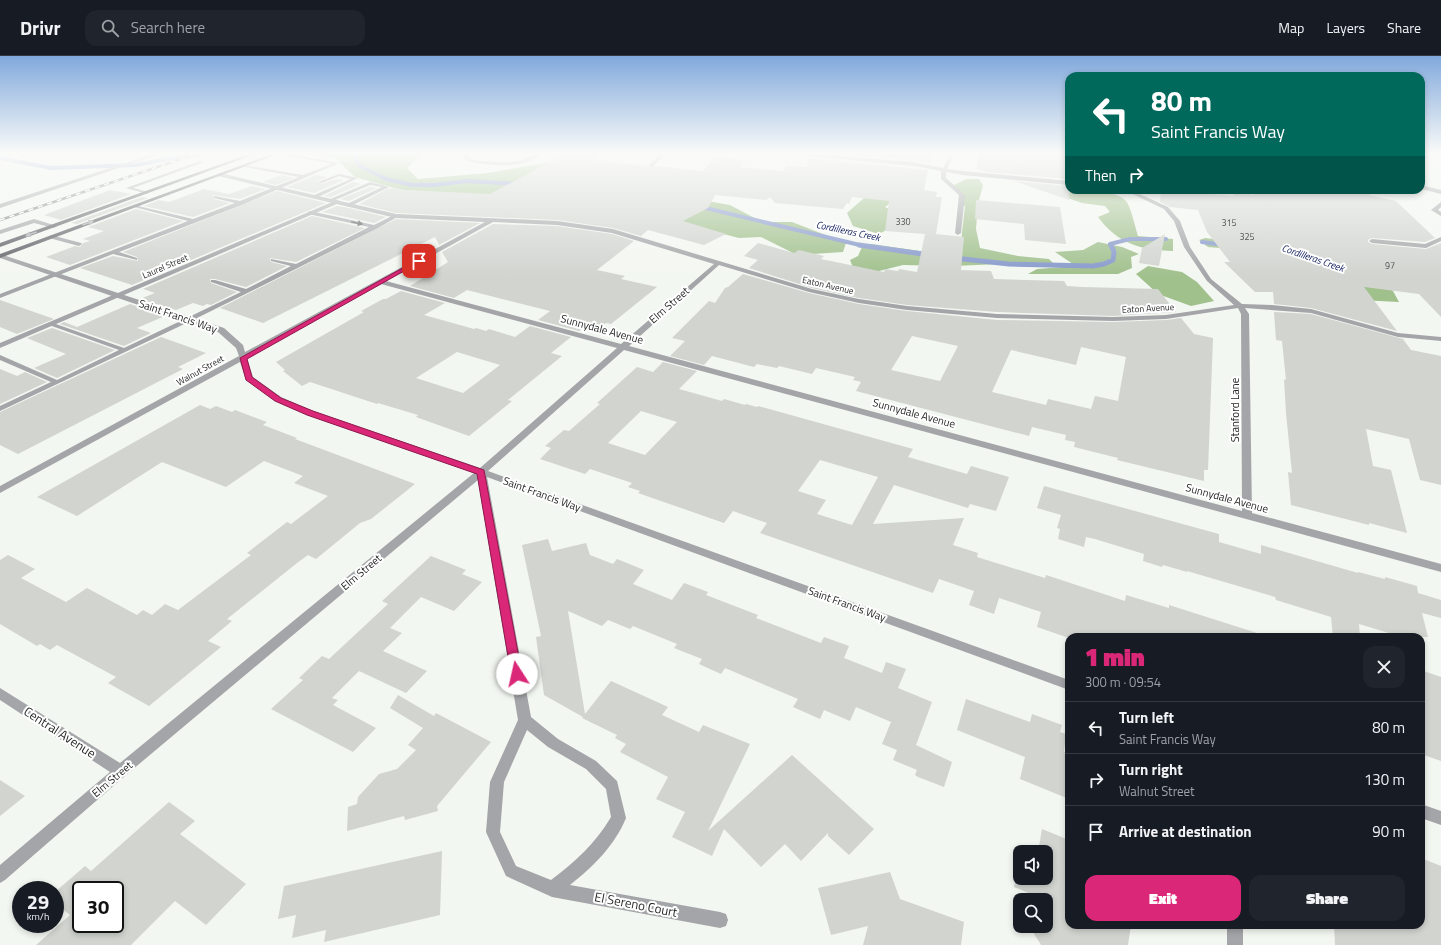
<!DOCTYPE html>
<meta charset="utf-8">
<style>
body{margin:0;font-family:"Titillium Web",sans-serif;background:#20242c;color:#f1f3f6;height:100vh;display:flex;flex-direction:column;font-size:15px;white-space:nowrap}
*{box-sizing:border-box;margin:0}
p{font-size:13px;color:#9ea1a6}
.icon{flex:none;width:22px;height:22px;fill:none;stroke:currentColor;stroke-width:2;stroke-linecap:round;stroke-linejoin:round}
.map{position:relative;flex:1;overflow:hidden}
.sheet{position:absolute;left:1065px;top:577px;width:360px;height:296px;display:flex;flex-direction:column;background:#171b24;border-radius:12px;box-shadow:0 2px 6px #0003}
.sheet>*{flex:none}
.guide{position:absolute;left:1065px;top:16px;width:360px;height:122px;border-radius:12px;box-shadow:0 2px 6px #0003;background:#00695c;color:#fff;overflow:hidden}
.tools{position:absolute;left:1013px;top:789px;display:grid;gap:8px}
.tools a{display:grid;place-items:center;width:40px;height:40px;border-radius:8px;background:#171b24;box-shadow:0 2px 6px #0003;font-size:20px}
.speed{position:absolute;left:12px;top:825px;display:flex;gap:8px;font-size:20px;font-weight:700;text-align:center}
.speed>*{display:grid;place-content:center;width:52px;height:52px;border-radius:50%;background:#171b24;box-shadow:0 2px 6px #0003;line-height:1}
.speed small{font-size:10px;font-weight:400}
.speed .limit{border:2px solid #111;border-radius:6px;background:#fff;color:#111}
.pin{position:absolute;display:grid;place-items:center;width:34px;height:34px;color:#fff;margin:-17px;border-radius:8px;box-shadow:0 2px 6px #0006}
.me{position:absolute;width:44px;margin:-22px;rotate:350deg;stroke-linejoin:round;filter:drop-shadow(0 0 3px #0008)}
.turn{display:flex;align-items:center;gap:14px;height:84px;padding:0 20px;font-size:18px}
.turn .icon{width:52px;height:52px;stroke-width:2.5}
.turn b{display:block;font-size:28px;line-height:34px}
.then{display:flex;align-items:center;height:38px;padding:0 20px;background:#0003;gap:8px;font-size:15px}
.round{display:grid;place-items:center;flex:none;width:42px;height:42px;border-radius:12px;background:#20242c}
.headline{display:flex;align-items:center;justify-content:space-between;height:68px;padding:0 20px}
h1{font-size:24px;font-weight:800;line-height:30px;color:#db2777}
.button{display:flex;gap:8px;margin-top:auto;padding:8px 20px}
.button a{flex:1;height:46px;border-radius:12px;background:#db2777;color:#fff;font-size:16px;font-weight:800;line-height:46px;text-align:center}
.button a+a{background:#20242c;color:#f1f3f6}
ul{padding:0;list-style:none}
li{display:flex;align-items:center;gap:12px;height:52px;padding:0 20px;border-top:1px solid #363941}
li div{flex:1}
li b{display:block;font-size:15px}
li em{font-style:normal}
header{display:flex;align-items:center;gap:24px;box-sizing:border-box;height:56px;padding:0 20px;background:#171b24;border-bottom:1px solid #363941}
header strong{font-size:19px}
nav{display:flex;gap:22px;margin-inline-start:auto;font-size:14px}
.search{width:280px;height:36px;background:#20242c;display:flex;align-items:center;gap:10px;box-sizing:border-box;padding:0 14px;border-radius:12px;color:#9ea1a6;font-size:15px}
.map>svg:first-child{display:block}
.forest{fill:#a0c08c}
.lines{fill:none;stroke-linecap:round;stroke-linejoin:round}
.stream-far1{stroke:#8698cb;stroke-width:4}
.stream{stroke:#8698cb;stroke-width:5}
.building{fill:#d1d4cf;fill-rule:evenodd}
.service{fill:#a4a5a8;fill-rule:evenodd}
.minor{fill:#a4a5a8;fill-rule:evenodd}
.tertiary{fill:#a4a5a8;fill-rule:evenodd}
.primary{fill:#626368;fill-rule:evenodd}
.rail-casing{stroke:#868985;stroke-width:2.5}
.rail{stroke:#fff;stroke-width:1.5;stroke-dasharray:5;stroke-linecap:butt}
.oneway{fill:#b0b1b4}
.oneway2{fill:#585a5a}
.route{fill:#db2777;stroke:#8e194d}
.labels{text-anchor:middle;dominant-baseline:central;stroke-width:4;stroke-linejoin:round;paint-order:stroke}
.number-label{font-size:9px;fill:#515350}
.far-street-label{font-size:9px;fill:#262826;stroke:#fff}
.far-water-label{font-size:10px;font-style:italic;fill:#162360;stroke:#fff}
.street-label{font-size:11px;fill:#262826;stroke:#fff}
.near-street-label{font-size:13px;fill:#262826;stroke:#fff}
</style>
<header>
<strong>Drivr</strong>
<div class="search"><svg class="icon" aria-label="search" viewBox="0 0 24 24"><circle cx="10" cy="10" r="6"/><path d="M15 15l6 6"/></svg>Search here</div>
<nav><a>Map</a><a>Layers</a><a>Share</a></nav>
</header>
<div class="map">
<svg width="1441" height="889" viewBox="0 0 1441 889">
<rect width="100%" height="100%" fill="#f3f7f1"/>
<path class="forest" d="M294,97H423L407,112L418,123L488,117L550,106L576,107L685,141L730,149L762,166H792L846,187L843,196L797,199L761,181L739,182L685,168L535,143L405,135L355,121L335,102Z
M966,123H979L983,129L978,148L976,173L980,192L1018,200L1049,203L1055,209L1026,207L953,210L903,209L871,217L854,214L850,204L858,200L862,191L871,188L920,195L952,197L961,185L965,151L954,129Z
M1069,134C1083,134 1115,133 1126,145C1131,151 1135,171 1138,180L1173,183V195C1141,194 1118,188 1098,161L1110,156L1105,150L1082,147L1056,138Z
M872,135L896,143L885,151L896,156L890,172L879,178L853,170L847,157Z
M1205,182L1238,186L1378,225L1393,235L1399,246L1360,244L1243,194L1208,191L1199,184Z
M1098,186L1122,191L1139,198L1131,201L1132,212L1118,218H1028L1037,213L1076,210L1055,196L1083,194Z
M1148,210L1182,216L1197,226L1214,245L1191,250L1158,238L1136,218Z"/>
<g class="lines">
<path class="stream-far1" d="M358,97L356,104L360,110L386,123L412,129H434L467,125L517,128
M0,102L51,112L136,109L172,102L219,97
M697,150L864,190
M1202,186L1225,189
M1111,190L1110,188L1130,183H1166"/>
<path class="stream" d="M859,189L930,199
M954,202L1009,208L1093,210L1104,208L1113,204L1114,196L1111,189"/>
</g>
<path class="building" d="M567,97H600L592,104L648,110L649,112L656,110L703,115L715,101L745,104L740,111L784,115L786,110L807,111L808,102L928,114L924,134L937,136L936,141H942L936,178L964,181L961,214L991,215L994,223L1064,225L1067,230L1082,231L1158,233L1176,256L1113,260L997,256L907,249L859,242L812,232L749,212L758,204L744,200L758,187L794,197L799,194L824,200L821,203L884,216L885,213L898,215L899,213L917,216L925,178L885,175L889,145L852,141L849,148L847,147L843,153L775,147L770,141L766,144L715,139L708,152L683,165L726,178L704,189L648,174L641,180L613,172L557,164L396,157L359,148L387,133L395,132L405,134L490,138Z
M819,97H932L929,108L914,104Z
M978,97H1049L1048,99L1067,101L1065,112L1069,113V123L986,116L977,113Z
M281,119L294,122L276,129L263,126Z
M316,119L327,121L317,125L322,128L336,123L344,124L314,137L287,131Z
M1014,125L1069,130V144Z
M353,126L361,128L331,141L324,140Z
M252,130L266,133L240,143L213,139L214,143L230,147L193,161L144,150L159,144L169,146L204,133L229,138Z
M370,131L377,132L349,145L340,143Z
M110,134L131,138L61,164L44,159Z
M1161,134L1234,140L1232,137L1254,139L1252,134H1376L1369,139L1396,145L1435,182L1425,186L1372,182L1368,184V186L1372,188L1426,193L1441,187V261L1419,238L1364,231L1397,275L1311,252L1274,248L1273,236H1255L1224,206H1230L1207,176L1198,154L1170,151L1160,146Z
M277,135L326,147L132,229L80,212L113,200L138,205L137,201L123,196Z
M142,141L148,142L77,168L71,167Z
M976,144L1060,151L1066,188L1025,184L1024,168L975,163Z
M337,150L349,152L386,161L374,167L322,156Z
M136,153L183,165L70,209L46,201L75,190L80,191L83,187L90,185L83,183L104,175L88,171Z
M312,160L365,172L296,206L270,202L271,206L287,210L246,231L215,223H210L211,227L237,236L211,249L207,248L203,250L193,247L176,254L140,243L155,237L143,233Z
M396,163L480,167L439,189L435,181L263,267L220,252Z
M493,168L557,170L612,178L634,185L597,214L625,220L621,223L657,231L611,268L606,267L600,272L587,269L579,275L538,264L550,255L506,244L467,234L454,242L410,230L448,206L442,196Z
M1165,178L1159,210L1139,207L1142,192Z
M743,218L809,237L859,248L907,255L997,264L1113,266L1166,264L1181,262L1194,278L1213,282L1208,414H1204V425L1117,404L1118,402L1074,391L1075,386L1065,384L1066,379L1032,371L1029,380L856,335L861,326L853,324L855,321L816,312L812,318L779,310L777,312L757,308L754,311L712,300L704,309L670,300L685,285L672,282L709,245L715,247L725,232L728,231ZM912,280L958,290L940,325L891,314ZM1081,291L1126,301L1118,345L1095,340L1091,353L1048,343L1046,349L992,336L1011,294L1076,309Z
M401,235L445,247L424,259L474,273L476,272L486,275L489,273L515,281L530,270L571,281L551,297L562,300L508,344L512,345L469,380L416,361L418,359L378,347L377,348L310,326L302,330L283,315L285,314L276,306L364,256L361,255L383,243H386ZM457,296L500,309L463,337L416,322Z
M0,244L54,263L17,278L0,271Z
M130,248L165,260L137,272L151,277L124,290L60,268L64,266L77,271Z
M1274,256L1311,258L1403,283L1411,294L1441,300V429L1420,424L1409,383L1366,373L1373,410L1391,414L1407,477L1369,467V469L1291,449L1288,416L1292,417L1286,357L1284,323L1286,324L1282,285L1276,284Z
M52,272L115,294L57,322L34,312L66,298L27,282Z
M161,281L206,297L178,311L183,313L18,398L0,389V356Z
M663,306L697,315L679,333L722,345L724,343L745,349L746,348L757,351L758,350L913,393L908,401L967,418L971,410L1009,421L996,455L970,448L968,452L894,429L873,468L964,462L953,489L978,497L977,501L1045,522L1046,519L1125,545L1126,539L1169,552V549L1257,577L1256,581H1066L1037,571L1041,556L999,542L994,558L969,549L974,535L939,523L933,537L760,477L767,467L733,455L724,467L638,437L640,435L628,431L632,427L590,413L585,418L540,403L551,392L545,390L564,374L569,375L600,348L597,347L637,311L653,316ZM641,355L677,366L645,399L608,387ZM820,404L878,421L852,469L817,458L826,444L798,435Z
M0,313L17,320L25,316L47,326L0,348Z
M200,349L210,353L216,350L232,356L235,354L267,366L263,369L297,382L295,383L415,428L371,463L360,467L316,503L308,499L297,507L227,563L232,565L208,585L221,591L149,650L108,627L116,621L57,589L50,594L40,588L37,590L0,568V504L8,499L35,513L21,522L66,546L87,532L137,559L143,554L152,559L165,548L178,554L251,499L247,497L287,466L291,468L328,440L294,427L303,420L264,405L226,431L162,406L77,460L37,441Z
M1044,430L1219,478V486L1261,498V489L1358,517V516L1385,523V521L1417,530L1418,537L1441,544V562L1422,557L1428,581H1402L1359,568L1360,581H1333L1331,561L1276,544L1275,541L1187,515V516L1163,509L1162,511L1143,505L1144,498L1095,483L1086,481L1084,491L1058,483L1060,473L1057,472L1061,459L1037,452Z
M548,483L552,495L586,487L590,499L613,508L617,503L644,514L633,528L672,544L684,527L708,536L706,539L758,559L756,562L821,587L824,581L849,590L844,602L882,617L886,606L906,613L898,632L932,646L916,689L952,706L944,731L918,721L915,719L917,714L893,704L897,694L882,688L891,666L856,651L850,665L824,654L820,663L793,651L798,643L725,612L721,618L699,608L702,603L674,592L677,588L633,570L630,573L608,564L602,570L568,555L585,658L611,625L668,651L662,659L699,676L703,669L750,688L708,775L792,699L874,773L849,799L828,780V777L801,805L785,788L761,811L724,773L712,800L672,781L685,756L656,743L668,721L620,696L626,688L615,682L617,679L582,662L583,661L544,639L536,581L541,580L522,489Z
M431,500L466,514L462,518L482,526L454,555L421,541L390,572L402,577L383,595L427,615L406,637L359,615L332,642L338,644L333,649L376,672L353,696L271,653L303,624L299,622L322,600L329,603L388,548L382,545Z
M1421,614L1441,621V705L1421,698Z
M398,639L434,660L436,657L491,686L437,750L438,755L405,764L404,760L347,775L348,751L357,748L358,741L379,718L397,713L416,694L408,689L423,672L390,652Z
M966,643L1030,666L1032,658L1062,669L1060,676L1066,678L1064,696L1069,698V743L1020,723L1025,701L957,674Z
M0,724L25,740L0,760Z
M169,746L195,765L180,778L246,828L206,869L175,845L131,889H36L70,859L55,847V836L85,810L91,815ZM81,834H115V868H81Z
M1042,773L1069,784V869H1131L1128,889H1041L1029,870H1046V844H1032L1033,839L1014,831L1018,813L1020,814V822H1046V796H1038Z
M442,795L440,859L324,886L326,874L292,882L296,859L278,863L284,830Z
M1421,802L1441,810V889H1335L1334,869H1421Z
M890,816L900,843L964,866L961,889H863L868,870L831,879L818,832Z"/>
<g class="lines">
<path class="service" d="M276,97H285L339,107L244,148L119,196L137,202V204L113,198L0,242V238L188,165L134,151V149L193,163L235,147L214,142V140L240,145L299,121L245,111L243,109L303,119L332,108Z
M662,97H666L653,111H649V109Z
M200,105L204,106L133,132L148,136V138L126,132Z
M339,118L358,122L316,142H312V140L351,123L339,120L322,127L318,126Z
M370,126L389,131L349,151L346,149L347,148L382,131L370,129L333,145L328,144Z
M310,155L374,169L394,159L399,160L378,172L193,264L0,355V350L51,326L0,304V299L57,324L119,294L49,269V267H53L124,292L241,236L211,226V224H215L246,233L291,210L271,205V203L296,208L369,171L308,158V156Z
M34,163L57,170L54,172L34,167L0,178V174Z
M51,179L81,187L82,188L79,190L49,182L48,181Z"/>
<path class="minor" d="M464,97H469V102L473,104C487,105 503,108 517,105C527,104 534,97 543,97C528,111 505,110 486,108C478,107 471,107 464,103Z
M782,97H801L914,106L943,112L951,97H955L947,113L963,115L1069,125V129L963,119L946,116V122L965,139L961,177L958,179L955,177L959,139L941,123V115L914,110L784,98Z
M220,117L396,158L557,165L613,173L812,233L859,243L907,250L997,258L1113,261L1166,259L1234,249L1207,225L1184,191L1174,165L1164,153L1124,134H1131L1168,151L1180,165L1190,191L1211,223L1242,248L1272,249L1311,253L1398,277L1441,281V285L1398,281L1311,257L1245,252L1249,258L1252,457L1441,508V516L624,294L488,415L1069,624V634L487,421L531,661L558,683L596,705L617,725L626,762C615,789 593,811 570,829L720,856L726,858L728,864L726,870L720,872L552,841L506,820L486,776L490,726L518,664L478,424L126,719L5,824L0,827V809L110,716L0,644V632L120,707L474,417L307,359L275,345L246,324L240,306L0,437V430L239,300L236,292L218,276L0,202V198L224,272L243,289L245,296L485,166L396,162L218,120V118ZM493,166L557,169L612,177L714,208L621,288L386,225ZM719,209L809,236L859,247L907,254L997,262L1113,265L1166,263L1238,252L1241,258L1242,455L629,290ZM381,228L617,292L480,412L313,355L281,341L253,321L247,302ZM527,674L548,691L586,713L606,733L611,761C595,788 576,805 551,824L516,810L500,776L504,726Z
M1421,129L1441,134V138L1421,133Z
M1441,146V151L1438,154L1441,156V160L1431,154Z
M1441,181V185L1426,192L1372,187L1369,185L1372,183L1425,188Z
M1421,748L1441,755V769L1421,762Z
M1227,869H1243V889H1227Z"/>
<path class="tertiary" d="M156,97H163L0,152V148Z
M337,144L339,145V147L0,292V287Z"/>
<path class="primary" d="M252,97H258L0,191V187Z
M275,97H281L0,202V198Z"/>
<g class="rail-casing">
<path id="rail" d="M0,164L199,97"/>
</g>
<use href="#rail" class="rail"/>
</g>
<defs><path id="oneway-solid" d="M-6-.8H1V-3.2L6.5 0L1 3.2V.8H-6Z"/></defs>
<g class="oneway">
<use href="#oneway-solid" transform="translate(88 167) rotate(-20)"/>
<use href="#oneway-solid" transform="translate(31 178) rotate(160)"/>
</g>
<use class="oneway2" href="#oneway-solid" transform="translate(357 167) rotate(12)"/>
<linearGradient id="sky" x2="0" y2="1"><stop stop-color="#81a9dc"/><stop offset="0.44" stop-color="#fafbf9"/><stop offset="1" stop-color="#fafbf9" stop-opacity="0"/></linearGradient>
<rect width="1441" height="221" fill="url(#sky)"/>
<path class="route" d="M417,204L422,205L247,303L252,321L281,342L313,355L484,414L522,618L521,621L517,622L513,621L511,618L477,418L307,359L275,345L246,324L240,302Z"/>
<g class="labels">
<g class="number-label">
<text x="903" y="165">330</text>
<text x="1229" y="166">315</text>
<text x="1247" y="180">325</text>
<text x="1390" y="209">97</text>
</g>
<g class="far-street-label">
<text transform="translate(165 210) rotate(-23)">Laurel Street</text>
<text transform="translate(828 229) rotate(13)">Eaton Avenue</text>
<text transform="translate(1148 252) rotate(-3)">Eaton Avenue</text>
<text transform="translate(200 314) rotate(-29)">Walnut Street</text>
</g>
<g class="far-water-label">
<text transform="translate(848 175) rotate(12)">Cordilleras Creek</text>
<text transform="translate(1313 202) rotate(19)">Cordilleras Creek</text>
</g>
<g class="street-label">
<text transform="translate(669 249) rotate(-41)">Elm Street</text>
<text transform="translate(178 260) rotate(19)">Saint Francis Way</text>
<text transform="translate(602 273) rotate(15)">Sunnydale Avenue</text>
<text transform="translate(1235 354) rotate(-90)">Stanford Lane</text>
<text transform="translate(914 357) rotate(15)">Sunnydale Avenue</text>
<text transform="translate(542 438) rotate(20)">Saint Francis Way</text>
<text transform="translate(1227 442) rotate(15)">Sunnydale Avenue</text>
<text transform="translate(361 516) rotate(-40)">Elm Street</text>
<text transform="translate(847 548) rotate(20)">Saint Francis Way</text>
<text transform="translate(112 723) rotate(-40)">Elm Street</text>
</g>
<g class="near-street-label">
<text transform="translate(60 676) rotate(33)">Central Avenue</text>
<text transform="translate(636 848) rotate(11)">El Sereno Court</text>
</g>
</g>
</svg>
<div class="tools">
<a><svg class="icon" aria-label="sound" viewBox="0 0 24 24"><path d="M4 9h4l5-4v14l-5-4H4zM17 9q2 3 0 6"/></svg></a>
<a><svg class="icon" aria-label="search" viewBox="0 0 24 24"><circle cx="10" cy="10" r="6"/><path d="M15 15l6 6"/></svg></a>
</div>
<div class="speed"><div>29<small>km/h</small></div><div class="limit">30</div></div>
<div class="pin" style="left:419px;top:205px;background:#d93025"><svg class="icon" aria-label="arrive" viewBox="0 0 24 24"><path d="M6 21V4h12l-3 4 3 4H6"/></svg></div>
<svg class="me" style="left:517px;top:618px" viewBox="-20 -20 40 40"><circle r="19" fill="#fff"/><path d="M0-13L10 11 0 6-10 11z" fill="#db2777"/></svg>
<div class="guide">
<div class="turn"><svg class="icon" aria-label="left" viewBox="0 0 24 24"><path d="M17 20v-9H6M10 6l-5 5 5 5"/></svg><div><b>80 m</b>Saint Francis Way</div></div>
<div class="then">Then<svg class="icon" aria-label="right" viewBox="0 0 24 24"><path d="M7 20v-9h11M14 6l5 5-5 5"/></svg></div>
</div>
<section class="sheet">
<div class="headline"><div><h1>1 min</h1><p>300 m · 09:54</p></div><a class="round"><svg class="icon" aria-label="close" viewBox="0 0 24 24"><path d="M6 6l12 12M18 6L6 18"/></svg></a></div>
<ul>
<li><svg class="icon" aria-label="left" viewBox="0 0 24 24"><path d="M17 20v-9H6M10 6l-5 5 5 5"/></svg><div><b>Turn left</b><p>Saint Francis Way</p></div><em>80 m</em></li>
<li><svg class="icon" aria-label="right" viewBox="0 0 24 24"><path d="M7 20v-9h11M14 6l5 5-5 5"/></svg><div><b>Turn right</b><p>Walnut Street</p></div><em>130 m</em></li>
<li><svg class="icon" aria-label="arrive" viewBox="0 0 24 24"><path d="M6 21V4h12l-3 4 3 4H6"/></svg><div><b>Arrive at destination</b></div><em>90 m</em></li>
</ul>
<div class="button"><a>Exit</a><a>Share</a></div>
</section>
</div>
